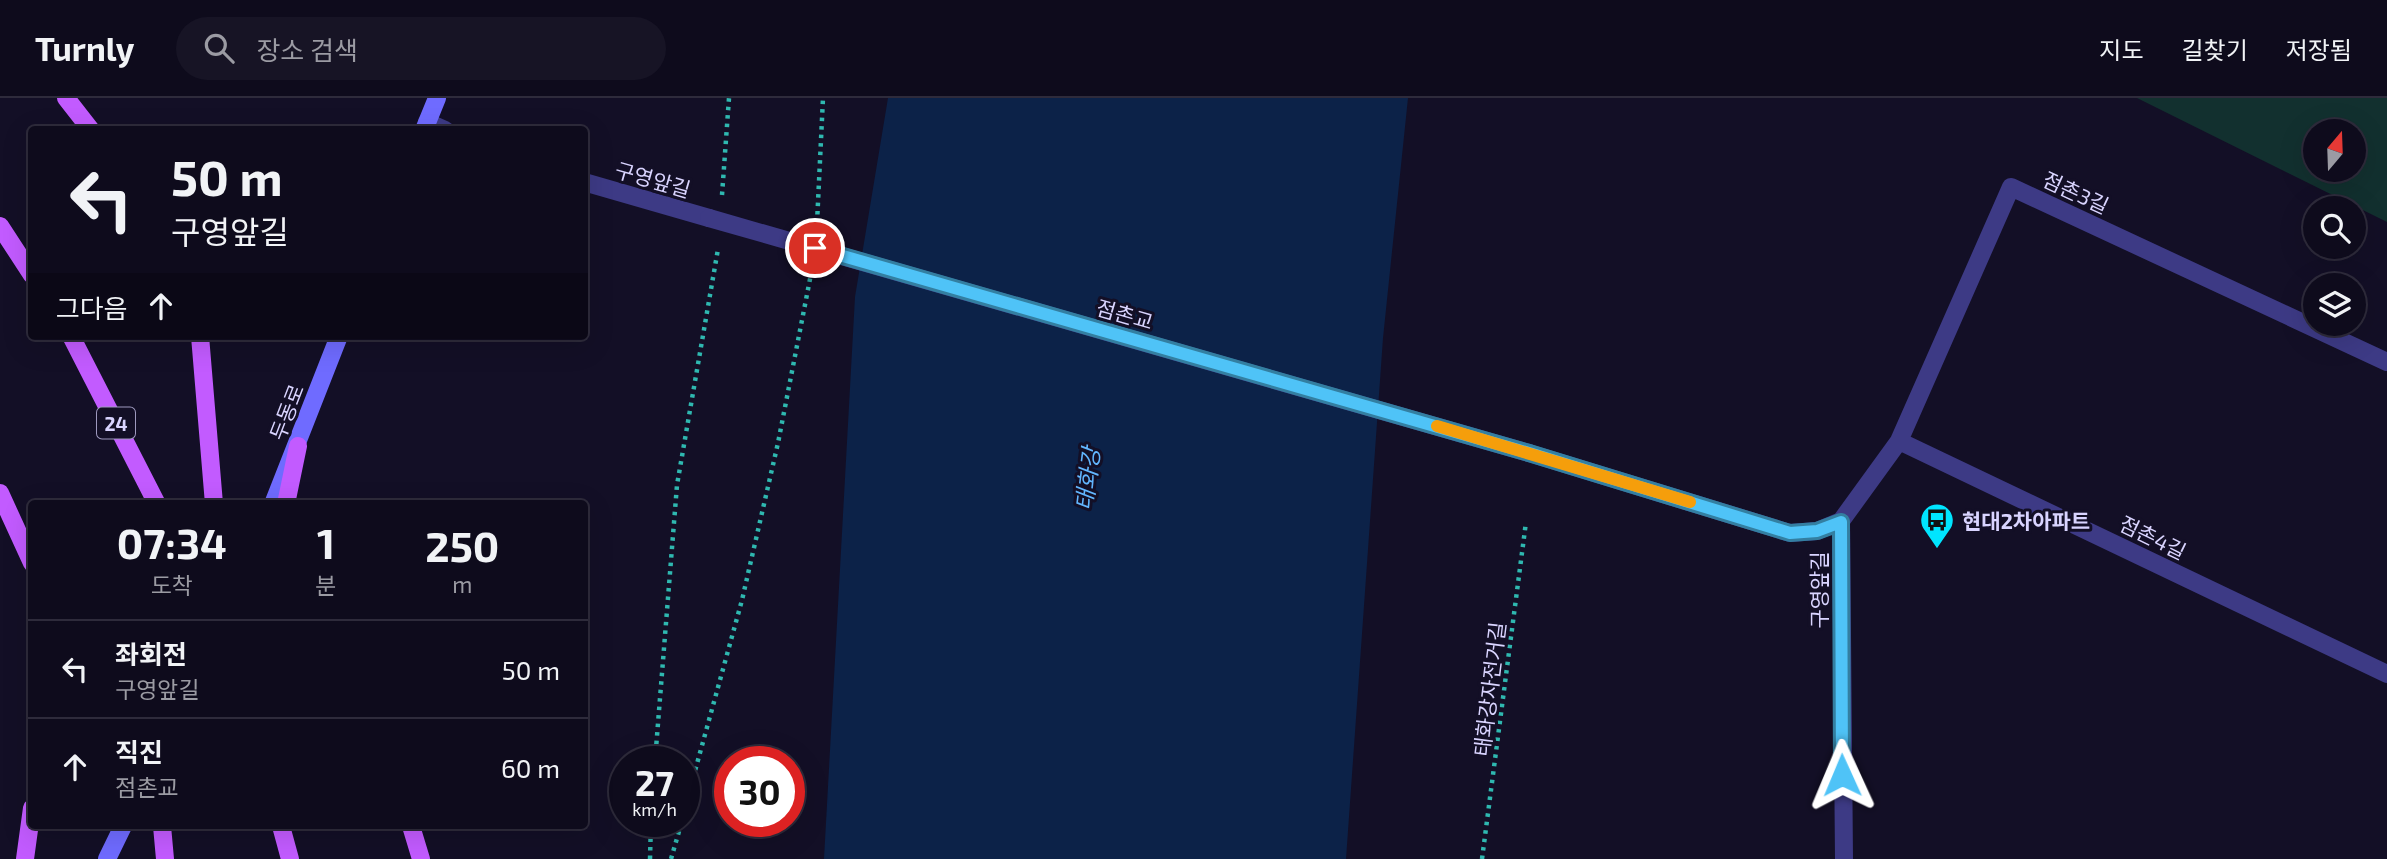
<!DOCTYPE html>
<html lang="ko">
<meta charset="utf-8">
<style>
body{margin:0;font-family:"Exo 2","Noto Sans KR",sans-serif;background:#171425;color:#f1f3f6;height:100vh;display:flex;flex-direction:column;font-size:26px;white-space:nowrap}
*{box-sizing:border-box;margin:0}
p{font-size:23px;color:#9b9ba3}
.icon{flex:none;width:38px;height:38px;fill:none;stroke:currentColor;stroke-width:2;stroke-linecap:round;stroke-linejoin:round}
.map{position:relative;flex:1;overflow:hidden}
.details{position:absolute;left:28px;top:402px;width:560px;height:329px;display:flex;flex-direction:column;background:#0e0b1c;border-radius:7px;box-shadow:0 7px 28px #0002,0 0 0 2px #2e2b3b}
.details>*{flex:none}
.top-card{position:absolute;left:28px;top:28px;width:560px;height:214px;border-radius:7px;box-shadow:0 7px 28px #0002,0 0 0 2px #2e2b3b;background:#0e0b1c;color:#f1f3f6;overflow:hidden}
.needle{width:46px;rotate:19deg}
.controls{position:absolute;left:2303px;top:21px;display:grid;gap:14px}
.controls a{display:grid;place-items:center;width:63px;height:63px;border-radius:50%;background:#0e0b1c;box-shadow:0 7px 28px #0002,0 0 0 2px #2e2b3b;font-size:35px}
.speed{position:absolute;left:609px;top:648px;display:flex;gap:14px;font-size:35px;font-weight:700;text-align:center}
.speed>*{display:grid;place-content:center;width:91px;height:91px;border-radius:50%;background:#0e0b1c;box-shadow:0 7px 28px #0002,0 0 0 2px #2e2b3b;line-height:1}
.speed small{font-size:18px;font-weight:400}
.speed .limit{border:10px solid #d22;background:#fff;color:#111}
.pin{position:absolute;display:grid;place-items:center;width:60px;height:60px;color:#fff;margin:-30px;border:4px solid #fff;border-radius:50%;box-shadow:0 2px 7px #0007}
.me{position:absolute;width:77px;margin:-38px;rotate:359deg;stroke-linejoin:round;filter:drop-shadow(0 0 5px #0008)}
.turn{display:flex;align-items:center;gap:24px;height:147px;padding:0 28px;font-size:32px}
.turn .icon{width:91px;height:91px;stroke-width:2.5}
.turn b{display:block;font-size:49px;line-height:60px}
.then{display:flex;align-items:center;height:66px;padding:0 28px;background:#0003;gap:14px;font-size:26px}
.eta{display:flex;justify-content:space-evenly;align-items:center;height:119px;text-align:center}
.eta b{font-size:42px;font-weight:700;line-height:49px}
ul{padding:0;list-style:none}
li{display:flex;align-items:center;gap:21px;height:98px;padding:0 28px;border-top:2px solid #2e2b3b}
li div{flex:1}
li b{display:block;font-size:26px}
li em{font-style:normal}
header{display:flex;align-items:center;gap:42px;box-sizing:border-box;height:98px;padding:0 35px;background:#0e0b1c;border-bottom:2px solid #2e2b3b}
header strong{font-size:33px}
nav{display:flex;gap:38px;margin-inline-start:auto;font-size:24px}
.search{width:490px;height:63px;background:#171425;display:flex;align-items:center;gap:18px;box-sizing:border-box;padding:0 24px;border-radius:38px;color:#9b9ba3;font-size:26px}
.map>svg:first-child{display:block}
.green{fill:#12302f;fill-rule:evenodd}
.water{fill:#0c2248}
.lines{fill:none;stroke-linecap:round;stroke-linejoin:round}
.path{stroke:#2fb8b0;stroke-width:4.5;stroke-dasharray:3.5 5;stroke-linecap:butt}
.minor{stroke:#3d3a85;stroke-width:18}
.secondary{stroke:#6f6bff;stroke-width:18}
.primary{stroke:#c25bff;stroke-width:18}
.minor-bridge{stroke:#3d3a85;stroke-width:18}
.route-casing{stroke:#337fa1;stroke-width:18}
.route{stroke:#4fc3f7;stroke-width:12}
.slow{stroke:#f59e0b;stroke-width:12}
.labels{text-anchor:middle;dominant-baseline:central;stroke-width:6;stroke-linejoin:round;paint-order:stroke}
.shield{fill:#130f26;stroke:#9e99be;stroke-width:2}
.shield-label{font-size:19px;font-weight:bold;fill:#d9d4ff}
.street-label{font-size:21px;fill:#d9d4ff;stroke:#130f26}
.poi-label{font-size:21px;font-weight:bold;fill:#d9d4ff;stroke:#130f26;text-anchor:start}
.water-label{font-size:23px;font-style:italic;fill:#62b6ff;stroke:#130f26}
</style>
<header>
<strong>Turnly</strong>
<div class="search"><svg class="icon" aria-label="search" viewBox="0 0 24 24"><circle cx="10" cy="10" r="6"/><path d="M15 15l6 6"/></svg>장소 검색</div>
<nav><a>지도</a><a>길찾기</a><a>저장됨</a></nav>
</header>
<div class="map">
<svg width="2387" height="761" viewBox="0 0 2387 761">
<rect width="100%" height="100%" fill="#130f26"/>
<path class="green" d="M2137,0H2387V124ZM2315,33H2354V72H2315Z"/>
<path class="water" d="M888,0H1408L1383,240L1346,761H824L855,199Z"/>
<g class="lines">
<path class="path" d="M722,97L729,0
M817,125L823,0
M655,663L677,387L718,151
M684,713L742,502L778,345L811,176
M650,761L651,723
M671,761L682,723
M1482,761L1526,424"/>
<path class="minor" d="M427,24L445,32
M584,84L709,120
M1899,343L2387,576
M1529,355L1790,435L1817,433L1841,423
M1841,423L1899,343L2011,89L2387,264
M1841,423L1844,761"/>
<path class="secondary" d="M424,32L437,0
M273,406L339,238
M107,761L123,728"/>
<path class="primary" d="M66,0L91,32
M0,128L32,177
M71,238L157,406
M200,238L214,406
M0,395L32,465
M286,406L298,348
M162,728L165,761
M281,728L290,761
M411,728L421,761
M25,761L32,710"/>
<path class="minor-bridge" d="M709,120L1529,355"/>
</g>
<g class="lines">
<g class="route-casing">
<path id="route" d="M815,150L1529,355L1790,435L1817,433L1841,424L1842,677"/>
</g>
<use href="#route" class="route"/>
<path class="slow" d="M1437,328L1690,404"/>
</g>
<defs>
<g id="bus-pin" transform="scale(1.75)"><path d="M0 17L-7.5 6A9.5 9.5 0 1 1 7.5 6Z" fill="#00e5ff" stroke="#130f26"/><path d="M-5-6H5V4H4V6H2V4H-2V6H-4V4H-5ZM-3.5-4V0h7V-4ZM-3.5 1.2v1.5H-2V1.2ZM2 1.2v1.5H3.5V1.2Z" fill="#111"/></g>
</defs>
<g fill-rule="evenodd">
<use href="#bus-pin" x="1937" y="422"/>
</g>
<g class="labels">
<rect class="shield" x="97" y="309.5" width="38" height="31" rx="5"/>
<g class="shield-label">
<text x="116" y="325">24</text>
</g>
<g class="street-label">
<text transform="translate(653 81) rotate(16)">구영앞길</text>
<text transform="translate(2076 94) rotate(25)">점촌3길</text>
<text transform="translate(1125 216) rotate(16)">점촌교</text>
<text transform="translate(286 314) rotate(-69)">두동로</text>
<text transform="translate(2153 439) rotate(26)">점촌4길</text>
<text transform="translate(1818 492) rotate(-90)">구영앞길</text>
<text transform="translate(1489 591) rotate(-83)">태화강자전거길</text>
</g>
<g class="poi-label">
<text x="1962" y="422">현대2차아파트</text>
</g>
<g class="water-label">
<text transform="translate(1087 381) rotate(-83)">태화강</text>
</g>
</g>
</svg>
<div class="controls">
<a><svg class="needle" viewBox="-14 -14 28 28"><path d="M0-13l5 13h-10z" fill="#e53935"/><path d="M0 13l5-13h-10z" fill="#9b9ba3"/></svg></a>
<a><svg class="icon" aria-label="search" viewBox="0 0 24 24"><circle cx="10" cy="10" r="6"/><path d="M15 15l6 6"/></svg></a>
<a><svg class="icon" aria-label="layers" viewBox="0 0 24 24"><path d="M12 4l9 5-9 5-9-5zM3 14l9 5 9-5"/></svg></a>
</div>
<div class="speed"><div>27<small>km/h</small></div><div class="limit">30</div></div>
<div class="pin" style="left:815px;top:150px;background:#d93025"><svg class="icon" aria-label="arrive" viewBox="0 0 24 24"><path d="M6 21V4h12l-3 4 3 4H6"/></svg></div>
<svg class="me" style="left:1842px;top:677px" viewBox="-20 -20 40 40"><path d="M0-17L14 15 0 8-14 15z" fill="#4fc3f7" stroke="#fff" stroke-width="4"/></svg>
<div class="top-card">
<div class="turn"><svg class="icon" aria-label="left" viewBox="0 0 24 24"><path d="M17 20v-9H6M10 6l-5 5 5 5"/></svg><div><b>50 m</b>구영앞길</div></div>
<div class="then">그다음<svg class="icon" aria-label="ahead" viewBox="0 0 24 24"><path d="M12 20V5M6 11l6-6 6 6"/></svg></div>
</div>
<section class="details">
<div class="eta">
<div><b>07:34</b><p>도착</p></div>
<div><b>1</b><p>분</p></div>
<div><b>250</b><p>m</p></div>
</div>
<ul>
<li><svg class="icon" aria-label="left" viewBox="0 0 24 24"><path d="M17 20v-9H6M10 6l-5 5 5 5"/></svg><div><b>좌회전</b><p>구영앞길</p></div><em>50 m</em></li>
<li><svg class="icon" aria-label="ahead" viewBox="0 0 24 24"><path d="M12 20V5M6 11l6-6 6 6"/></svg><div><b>직진</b><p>점촌교</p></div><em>60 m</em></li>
</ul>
</section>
</div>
